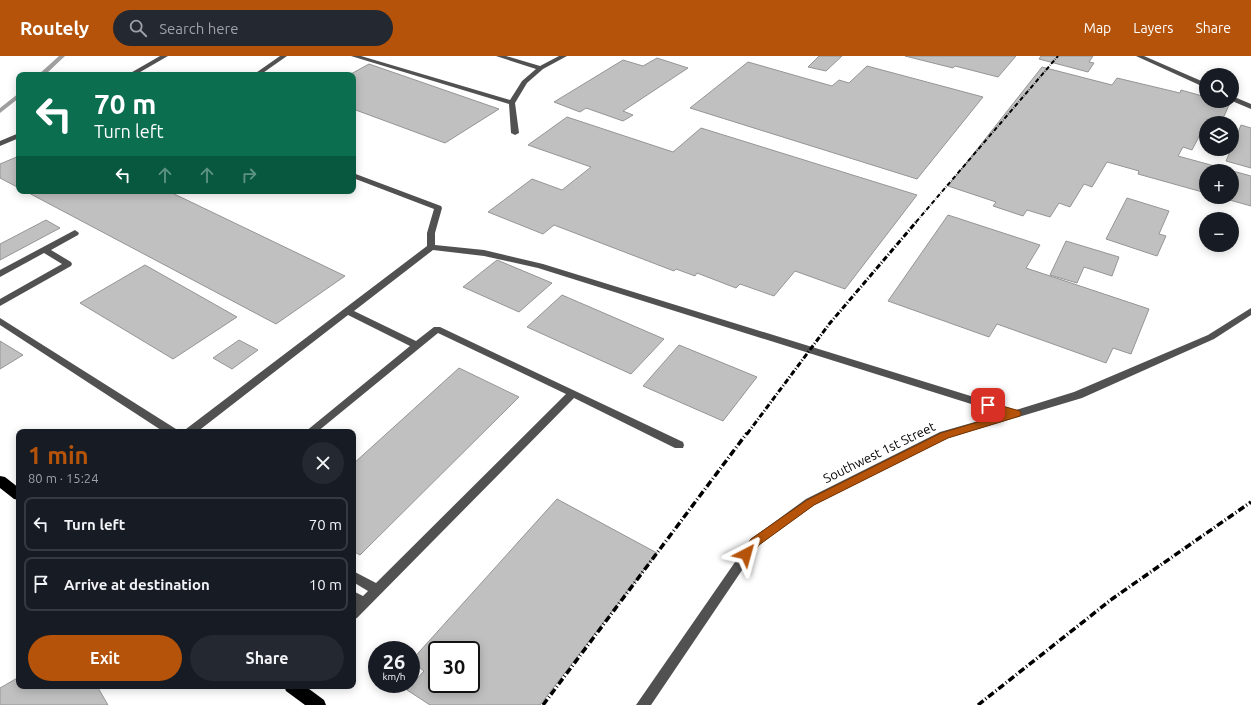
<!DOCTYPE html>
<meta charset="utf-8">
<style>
body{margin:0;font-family:Ubuntu,sans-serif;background:#242831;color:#f1f3f6;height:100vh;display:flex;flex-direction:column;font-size:15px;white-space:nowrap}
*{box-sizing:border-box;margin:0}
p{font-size:13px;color:#9ea1a6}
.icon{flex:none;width:22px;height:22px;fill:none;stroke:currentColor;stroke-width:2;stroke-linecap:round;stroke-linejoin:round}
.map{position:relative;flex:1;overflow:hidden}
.side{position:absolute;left:16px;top:373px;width:340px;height:260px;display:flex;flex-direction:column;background:#171b24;border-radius:8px;box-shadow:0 2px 10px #0003}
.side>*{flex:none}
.guide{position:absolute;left:16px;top:16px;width:340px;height:122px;border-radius:8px;box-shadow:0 2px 10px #0003;background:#0b6e4f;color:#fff;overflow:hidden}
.buttons{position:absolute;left:1199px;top:12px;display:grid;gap:8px}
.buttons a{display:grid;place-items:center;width:40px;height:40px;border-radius:50%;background:#171b24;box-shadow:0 2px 10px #0003;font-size:20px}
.speed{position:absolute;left:368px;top:585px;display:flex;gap:8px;font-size:20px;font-weight:700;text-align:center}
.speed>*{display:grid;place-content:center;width:52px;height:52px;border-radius:50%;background:#171b24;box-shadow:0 2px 10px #0003;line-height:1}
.speed small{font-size:10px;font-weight:400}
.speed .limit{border:2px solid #111;border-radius:6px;background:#fff;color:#111}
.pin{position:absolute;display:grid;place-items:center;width:34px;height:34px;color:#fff;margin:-17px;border-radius:8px;box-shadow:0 2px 6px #0006}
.me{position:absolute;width:44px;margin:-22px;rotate:39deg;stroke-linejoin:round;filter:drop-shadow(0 0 3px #0008)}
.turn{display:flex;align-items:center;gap:14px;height:84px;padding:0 12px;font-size:18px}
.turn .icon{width:52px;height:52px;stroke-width:2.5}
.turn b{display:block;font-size:28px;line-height:34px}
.lanes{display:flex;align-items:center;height:38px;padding:0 12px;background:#0003;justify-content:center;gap:20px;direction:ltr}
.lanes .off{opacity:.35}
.round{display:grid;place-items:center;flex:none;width:42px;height:42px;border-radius:21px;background:#242831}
.head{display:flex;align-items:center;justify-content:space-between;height:68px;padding:0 12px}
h1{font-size:24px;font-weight:600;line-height:30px;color:#b45309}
.button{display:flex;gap:8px;margin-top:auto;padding:8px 12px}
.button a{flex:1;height:46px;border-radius:24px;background:#b45309;color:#fff;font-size:16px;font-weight:600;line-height:46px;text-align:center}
.button a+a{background:#242831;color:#f1f3f6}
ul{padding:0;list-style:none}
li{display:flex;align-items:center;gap:12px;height:54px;margin:0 8px 6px;padding:0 4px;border:2px solid #363941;border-radius:8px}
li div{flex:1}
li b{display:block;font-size:15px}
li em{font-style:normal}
header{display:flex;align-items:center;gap:24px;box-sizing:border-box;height:56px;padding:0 20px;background:#b45309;color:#fff}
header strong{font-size:19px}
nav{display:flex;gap:22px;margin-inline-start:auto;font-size:14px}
.search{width:280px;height:36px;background:#242831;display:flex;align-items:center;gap:10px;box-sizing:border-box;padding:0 14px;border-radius:22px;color:#9ea1a6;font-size:15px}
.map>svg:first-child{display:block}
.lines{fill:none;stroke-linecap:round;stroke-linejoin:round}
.stream{fill:#9f9f9f;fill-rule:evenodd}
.building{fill:#c0c0c0;stroke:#959595;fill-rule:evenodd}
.minor{fill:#515151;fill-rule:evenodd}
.highway{fill:#000;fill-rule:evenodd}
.rail-far2{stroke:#000;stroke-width:2;stroke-dasharray:4.5 1.5 0.5 1.5;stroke-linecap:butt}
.rail-far1{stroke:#000;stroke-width:3;stroke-dasharray:5.5 2 1 2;stroke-linecap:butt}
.rail{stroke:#000;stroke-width:3.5;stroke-dasharray:7 2.5 1 2.5;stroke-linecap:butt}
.route{fill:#b45309;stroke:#753606}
.labels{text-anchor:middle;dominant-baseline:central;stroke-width:3.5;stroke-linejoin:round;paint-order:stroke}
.street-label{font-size:13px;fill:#000;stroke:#fff}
</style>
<header>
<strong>Routely</strong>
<div class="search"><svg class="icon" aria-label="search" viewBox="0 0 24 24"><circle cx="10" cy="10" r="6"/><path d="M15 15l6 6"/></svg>Search here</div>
<nav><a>Map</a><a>Layers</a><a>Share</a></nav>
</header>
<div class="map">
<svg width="1251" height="649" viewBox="0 0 1251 649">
<rect width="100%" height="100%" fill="#fff"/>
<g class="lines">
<path class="stream" d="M59,0H65L45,19H38Z
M19,37V42L0,57V52Z"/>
</g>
<path class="building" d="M819,0H842L826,15L808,11Z
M905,0H1016L998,21L955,10L953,12Z
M1041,0H1093L1089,6L1094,7L1088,16L1039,3Z
M657,2L688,12L623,55L633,59L623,65L586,52L580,56L554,46L623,4L643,10Z
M748,6L832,30L839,24L849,27L867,10L983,41L917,123L690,52Z
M369,8L499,53L445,87L353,53V19H349Z
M1042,11L1112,29L1117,22L1180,37L1181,34L1206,41V45L1229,49L1221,67H1206L1192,94L1183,91L1178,100L1251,120V150L1219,141H1232V115H1206V137L1138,118L1139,115L1107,106L1092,131L1084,128L1070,151L1059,147L1050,161L1027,154L1023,160L993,150L996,146L948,130Z
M567,61L673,96L701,72L917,139L845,233L795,215L774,240L740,228L736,232L697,217L695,220L676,213L674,215L554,169L543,178L488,156L532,123L562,134L591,111L528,89Z
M1241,69L1251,72V112L1226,105Z
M19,100V132L0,122V108Z
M25,135H168L345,220L276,268Z
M1127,142L1169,155L1159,178L1166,180L1157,200L1106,183Z
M948,159L1040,189L1026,212L1149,253L1131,298L1113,292L1106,307L997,268L989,281L888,245Z
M46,164L60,172L0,204V188Z
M1066,185L1119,201L1112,220L1084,211L1077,227L1050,219Z
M497,204L552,227L519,256L463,231Z
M145,209L237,261L173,303L80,247Z
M562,239L664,283L631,318L527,271Z
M239,284L258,294L232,313L213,302Z
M0,285L23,299L0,313Z
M679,289L757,321L723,365L643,330Z
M459,312L519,341L360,499L353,495V408Z
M557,443L657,497L540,649H430L407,634L424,615L411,605ZM437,594H471V628H437Z
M19,621V630H97L108,649H0V632Z"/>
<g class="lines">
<path class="minor" d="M160,0H168L135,19H127Z
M280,0H287L260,19H253Z
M351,0H361L510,44L522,25L536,13L496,0H506L540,10L559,0H567L543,13L527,27L515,47L519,77L515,79L511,77L509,48Z
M1136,0H1144L1206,27V32Z
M1232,40L1251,48V53L1232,45Z
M19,77V82L0,90V85Z
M353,117L441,150L442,152L435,177V189L484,194L543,208L1016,354L1074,336L1208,279L1251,252V259L1214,283L1082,342L948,382L814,449L759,489L651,649H636L751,483L806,443L940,376L1003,358L538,212L484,200L433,194L354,255L416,285L434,271H440L683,386L684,389L683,392H675L574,342L357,562L353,563V550L355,548L353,547V535L363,540L368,535L353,526V515L376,527L566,338L438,277L317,376H305L410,290L348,259L197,376H185L186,373L427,190V177L434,153L353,122Z
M75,174L79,177L78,179L51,194L71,206L72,208L71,210L0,250V243L62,208L44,197L0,221V214Z
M0,262L176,373L177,376H164L0,269Z"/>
<path class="highway" d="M0,420L5,421L19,432V444L14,443L0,432Z
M284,630H305L324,644L326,649H305L286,635Z"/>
<path class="rail-far2" d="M916,166L1058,0"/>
<path class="rail-far1" d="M747,378L830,267L917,165"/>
<path class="rail" d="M543,649L747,377
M978,649L1112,543L1251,446"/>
</g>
<path class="route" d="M988,346L1020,355L1021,358L1020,360L948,382L814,449L759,489L750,502L746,503L743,502L741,498L751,483L807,444L941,377L1005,358L985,352L983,349L985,347Z"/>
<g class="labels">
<g class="street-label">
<text transform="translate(879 396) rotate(-26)">Southwest 1st Street</text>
</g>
</g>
</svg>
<div class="buttons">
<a><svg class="icon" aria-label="search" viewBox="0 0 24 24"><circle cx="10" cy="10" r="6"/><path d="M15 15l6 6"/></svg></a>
<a><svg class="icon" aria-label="layers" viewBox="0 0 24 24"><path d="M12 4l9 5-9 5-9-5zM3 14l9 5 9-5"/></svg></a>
<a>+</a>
<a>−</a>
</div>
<div class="speed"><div>26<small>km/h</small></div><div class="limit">30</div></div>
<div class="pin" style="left:988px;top:349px;background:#d93025"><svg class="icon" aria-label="arrive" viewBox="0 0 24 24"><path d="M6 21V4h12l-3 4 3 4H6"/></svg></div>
<svg class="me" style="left:746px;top:498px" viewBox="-20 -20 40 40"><path d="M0-17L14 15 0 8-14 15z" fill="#b45309" stroke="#fff" stroke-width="4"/></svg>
<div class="guide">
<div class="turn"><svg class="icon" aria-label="left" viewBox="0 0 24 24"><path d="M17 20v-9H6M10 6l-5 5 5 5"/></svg><div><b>70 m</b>Turn left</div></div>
<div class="lanes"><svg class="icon" aria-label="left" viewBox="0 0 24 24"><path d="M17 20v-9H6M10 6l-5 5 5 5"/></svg><svg class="icon off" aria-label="ahead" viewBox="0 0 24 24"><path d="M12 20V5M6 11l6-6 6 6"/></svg><svg class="icon off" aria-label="ahead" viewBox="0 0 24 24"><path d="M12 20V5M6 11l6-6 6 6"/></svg><svg class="icon off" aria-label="right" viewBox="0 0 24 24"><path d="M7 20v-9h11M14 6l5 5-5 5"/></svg></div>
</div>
<section class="side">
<div class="head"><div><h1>1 min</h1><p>80 m · 15:24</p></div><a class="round"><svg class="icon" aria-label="close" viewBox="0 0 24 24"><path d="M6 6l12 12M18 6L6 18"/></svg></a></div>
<ul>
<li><svg class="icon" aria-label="left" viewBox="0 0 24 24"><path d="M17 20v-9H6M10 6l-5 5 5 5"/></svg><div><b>Turn left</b></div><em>70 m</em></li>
<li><svg class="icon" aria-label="arrive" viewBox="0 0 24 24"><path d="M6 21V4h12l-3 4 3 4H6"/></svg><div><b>Arrive at destination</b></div><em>10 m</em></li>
</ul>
<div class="button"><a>Exit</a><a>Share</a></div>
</section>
</div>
